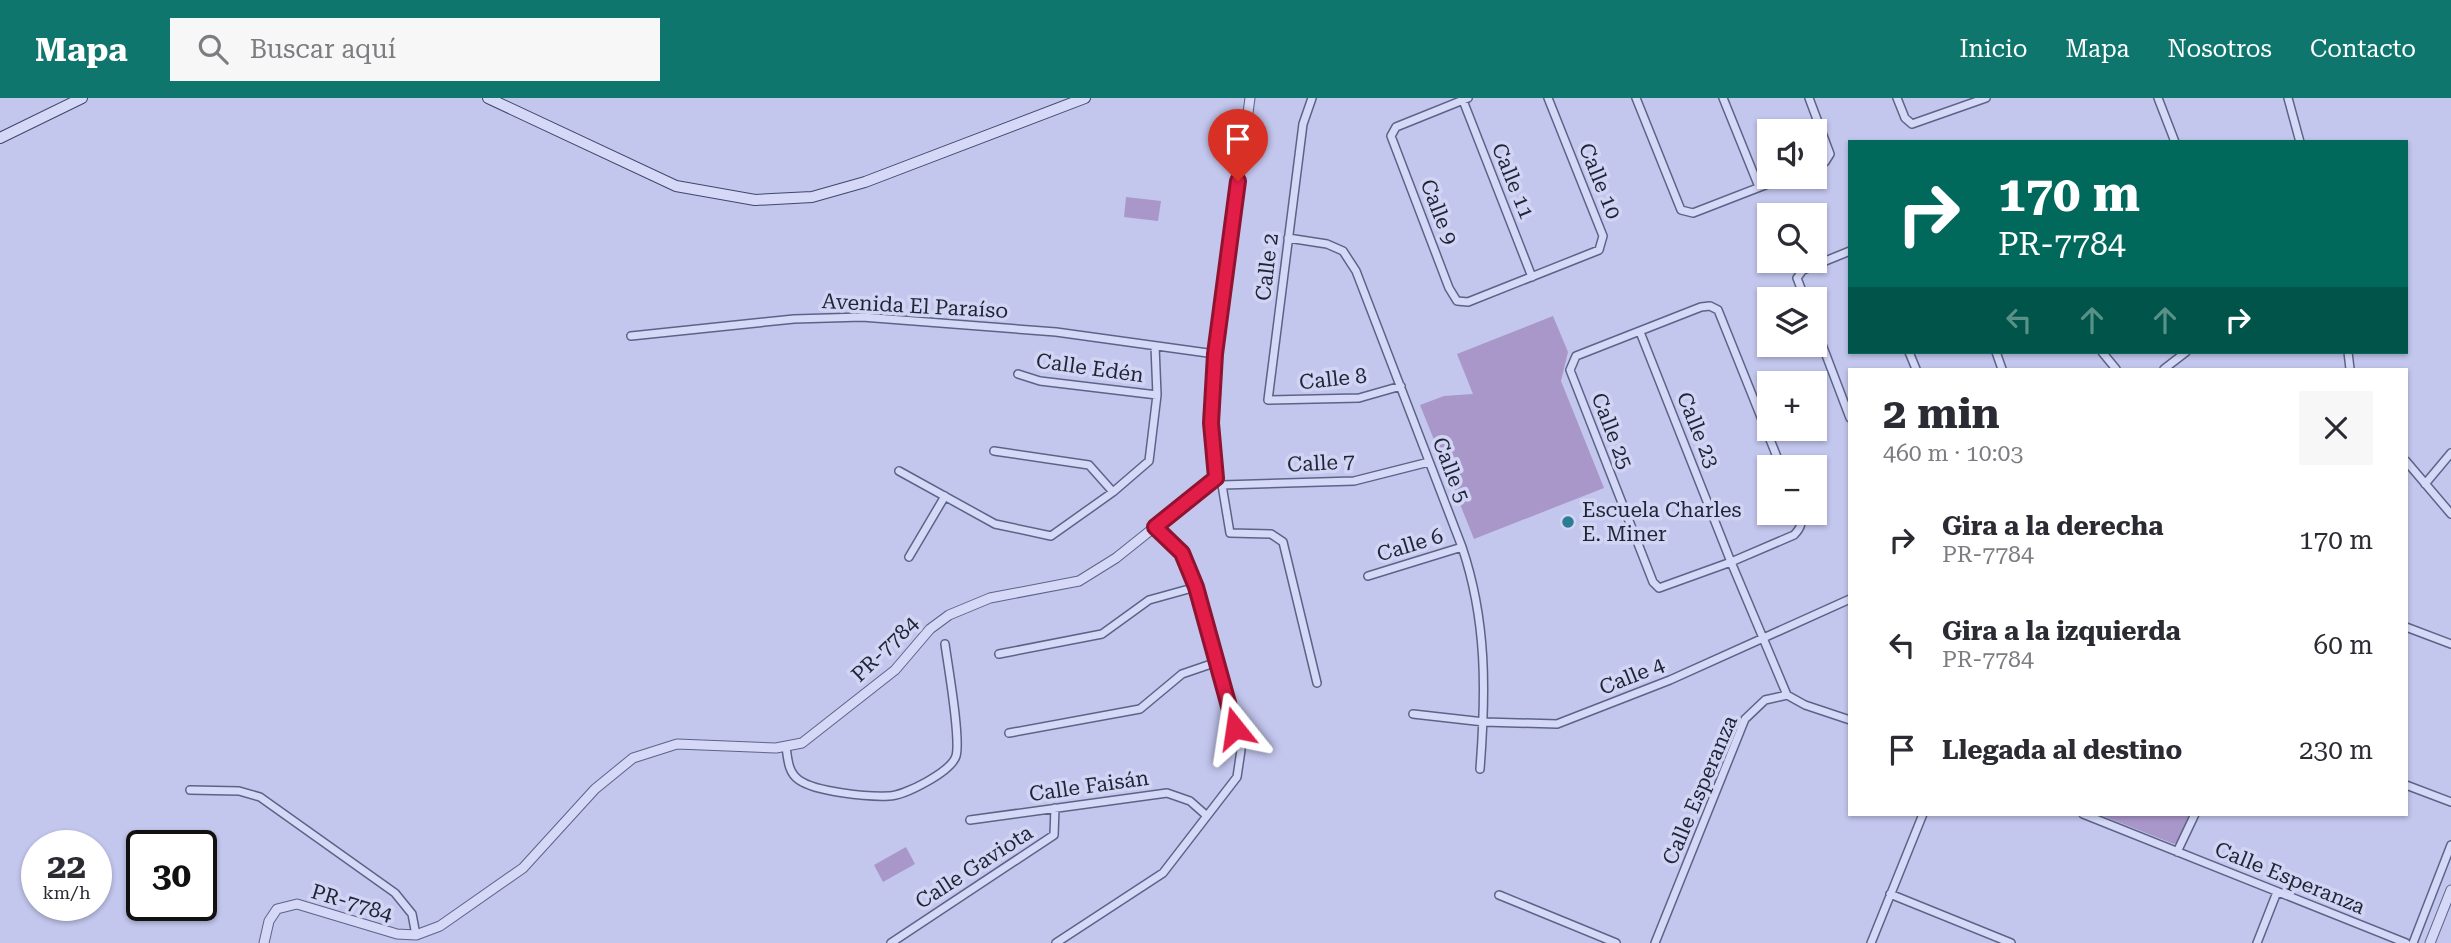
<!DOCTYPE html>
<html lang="es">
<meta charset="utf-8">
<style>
body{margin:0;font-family:"Roboto Serif",serif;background:#f7f7f7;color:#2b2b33;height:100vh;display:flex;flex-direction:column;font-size:26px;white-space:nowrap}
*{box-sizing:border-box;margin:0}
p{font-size:23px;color:#7c7c81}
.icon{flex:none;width:38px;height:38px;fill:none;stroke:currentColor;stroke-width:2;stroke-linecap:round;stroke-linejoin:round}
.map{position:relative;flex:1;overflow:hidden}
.panel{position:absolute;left:1848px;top:270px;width:560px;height:448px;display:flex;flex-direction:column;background:#fff;border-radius:0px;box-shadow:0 2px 5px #0004}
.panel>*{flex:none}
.top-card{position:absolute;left:1848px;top:42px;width:560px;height:214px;border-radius:0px;box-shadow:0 2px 5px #0004;background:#00695c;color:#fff;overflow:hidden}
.tools{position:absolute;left:1757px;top:21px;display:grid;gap:14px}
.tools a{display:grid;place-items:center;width:70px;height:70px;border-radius:0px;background:#fff;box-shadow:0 2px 5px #0004;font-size:35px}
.speed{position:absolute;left:21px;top:732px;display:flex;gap:14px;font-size:35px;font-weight:700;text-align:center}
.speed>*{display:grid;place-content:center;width:91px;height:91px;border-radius:50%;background:#fff;box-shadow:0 2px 5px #0004;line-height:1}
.speed small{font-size:18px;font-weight:400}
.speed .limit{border:4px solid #111;border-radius:10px;background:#fff;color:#111}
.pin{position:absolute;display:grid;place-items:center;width:60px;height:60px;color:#fff;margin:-72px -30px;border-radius:50% 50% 50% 0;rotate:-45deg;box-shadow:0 0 7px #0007}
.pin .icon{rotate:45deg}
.me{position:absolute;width:77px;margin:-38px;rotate:345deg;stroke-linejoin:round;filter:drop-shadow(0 0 5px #0008)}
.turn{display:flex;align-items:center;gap:24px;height:147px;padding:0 35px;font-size:32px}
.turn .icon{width:91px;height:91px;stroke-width:2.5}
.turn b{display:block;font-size:49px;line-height:60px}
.lanes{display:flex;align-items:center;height:66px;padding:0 35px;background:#0003;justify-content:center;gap:35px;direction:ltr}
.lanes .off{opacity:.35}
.round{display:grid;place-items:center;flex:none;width:74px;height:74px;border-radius:0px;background:#f7f7f7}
.head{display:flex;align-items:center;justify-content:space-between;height:119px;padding:0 35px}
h1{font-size:42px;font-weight:700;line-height:52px}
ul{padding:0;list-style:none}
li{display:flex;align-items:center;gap:21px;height:105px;padding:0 35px}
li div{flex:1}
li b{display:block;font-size:26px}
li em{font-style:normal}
header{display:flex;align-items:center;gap:42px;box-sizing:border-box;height:98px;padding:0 35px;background:#0f766e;color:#fff}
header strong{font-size:33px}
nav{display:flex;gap:38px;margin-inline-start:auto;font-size:24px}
.search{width:490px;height:63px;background:#f7f7f7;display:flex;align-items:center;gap:18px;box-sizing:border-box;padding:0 24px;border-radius:0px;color:#7c7c81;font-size:26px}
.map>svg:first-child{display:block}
.green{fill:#a997ca}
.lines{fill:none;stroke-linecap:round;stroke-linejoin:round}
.minor-casing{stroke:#5a6586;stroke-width:10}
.tertiary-casing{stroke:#5a6586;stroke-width:11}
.secondary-casing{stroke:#3d4968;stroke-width:12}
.minor{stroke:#d6d8f8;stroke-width:7}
.tertiary{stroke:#d6d8f8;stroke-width:9}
.secondary{stroke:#d6d8f8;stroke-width:10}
.route-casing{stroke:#92132f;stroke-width:18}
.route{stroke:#e11d48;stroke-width:12}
.poi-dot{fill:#2c7d93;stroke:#d2d4f4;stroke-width:2.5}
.labels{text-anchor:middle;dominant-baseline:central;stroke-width:7;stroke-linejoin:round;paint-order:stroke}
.street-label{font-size:21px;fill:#1e2536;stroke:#d2d4f4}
.poi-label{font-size:21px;fill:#1e2536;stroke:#d2d4f4;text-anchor:start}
</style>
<header>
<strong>Mapa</strong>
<div class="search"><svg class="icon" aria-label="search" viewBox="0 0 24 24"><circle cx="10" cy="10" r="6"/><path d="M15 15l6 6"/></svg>Buscar aquí</div>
<nav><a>Inicio</a><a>Mapa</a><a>Nosotros</a><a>Contacto</a></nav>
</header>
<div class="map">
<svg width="2451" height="845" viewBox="0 0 2451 845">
<rect width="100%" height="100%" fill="#c3c6ed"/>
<path class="green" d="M1126,99L1161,103L1158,123L1124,119Z
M1553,218L1568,254L1561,283L1604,390L1474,441L1420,307L1444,298L1473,296L1457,256Z
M2098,716H2191L2178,744L2174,746Z
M906,749L915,766L883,784L874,767Z"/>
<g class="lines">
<g class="minor-casing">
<path id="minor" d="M1312,0L1303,26L1268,302L1359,300L1401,288
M1462,0L1532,179
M1468,0L1396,29L1391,38L1449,190L1457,203L1468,204L1599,152L1603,138L1548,0
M1636,0L1681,112L1693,115L1786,79
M1723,0L1759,89
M1809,0L1830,56L1825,64L1815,67
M1897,0L1905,20L1912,26L1986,0
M2158,0L2175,44
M2288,0L2300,44
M1288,140L1327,146L1343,153L1356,173L1462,449C1487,523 1486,594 1480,671
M1805,201L1797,180L1803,172L1850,153
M1815,228L1850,320
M1640,234L1731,464L1787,597
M631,238L794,221L862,219L1056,234L1215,256
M1909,254L1916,271
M1996,254L2002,271
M2102,254L2116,271
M2348,254L2350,271
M2164,271L2186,254
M1018,276L1040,283L1157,297
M994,353L1089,367L1113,394
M2406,363L2451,416
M1781,369L1718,212L1710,208L1701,209L1576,258L1570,272L1653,484L1659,490L1731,464L1794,437C1801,430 1803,424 1799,415
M899,373L995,426L1051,438L1113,394L1149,363L1157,297L1155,248
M1220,384L1222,387L1354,383L1429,364
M2425,386L2451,355
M1222,387L1230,435L1271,436L1283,444L1317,585
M909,459L945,398
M1368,478L1462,449
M2406,529L2451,546
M999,556L1102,536L1149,502L1196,489
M1413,616L1484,624L1557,626L1670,582L1850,501
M1009,635L1140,611L1182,576L1217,564
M786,649C788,662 788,674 799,682C816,694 868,699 889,698C904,698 951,674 956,658C961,641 948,568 945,546
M2406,687L2451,704
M190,692L239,693L260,699L395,795L412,816L416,837
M2083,716L2406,845
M970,722L1167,695L1190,703L1207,718
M2177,754L2195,716
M1890,796L2011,845
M1499,797L1616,845
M891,845L1054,737L1055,710
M1056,845L1163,775L1237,679L1241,652L1196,489L1182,455L1155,429
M1655,845L1745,621L1765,602L1787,597L1805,607L1850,622
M1871,845L1923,716
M2257,845L2277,794
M2413,845L2451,747"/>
</g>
<g class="tertiary-casing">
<path id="tertiary" d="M264,845L269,823L277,811L297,806L397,836L416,837L440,828L523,770L595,691L633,660L677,646L776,650L802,645L895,572L930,531L949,517L990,500L1079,483L1116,460L1216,380L1211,325L1215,256L1250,0
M2430,845L2451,792"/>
</g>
<g class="secondary-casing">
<path id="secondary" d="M488,0L676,88L755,102L812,99L865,84L1085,0
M0,40L82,0"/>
</g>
<use href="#minor" class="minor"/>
<use href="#tertiary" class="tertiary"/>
<use href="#secondary" class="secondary"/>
</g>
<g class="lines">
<g class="route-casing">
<path id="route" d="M1235,630L1196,489L1182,455L1155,429L1216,380L1211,325L1215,256L1238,83"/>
</g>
<use href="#route" class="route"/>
</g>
<circle class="poi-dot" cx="1568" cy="424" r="7"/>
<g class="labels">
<g class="street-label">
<text transform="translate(1513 83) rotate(68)">Calle 11</text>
<text transform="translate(1600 83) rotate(68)">Calle 10</text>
<text transform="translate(1439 114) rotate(69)">Calle 9</text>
<text transform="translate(1267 169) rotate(-83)">Calle 2</text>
<text transform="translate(915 208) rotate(3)">Avenida El Paraíso</text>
<text transform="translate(1090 270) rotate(8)">Calle Edén</text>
<text transform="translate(1333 281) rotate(-6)">Calle 8</text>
<text transform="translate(1698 332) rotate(68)">Calle 23</text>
<text transform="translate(1612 333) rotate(69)">Calle 25</text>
<text transform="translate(1321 365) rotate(-3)">Calle 7</text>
<text transform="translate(1451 372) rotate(69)">Calle 5</text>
<text transform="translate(1410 447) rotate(-17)">Calle 6</text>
<text transform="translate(885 551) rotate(-44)">PR-7784</text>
<text transform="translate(1632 578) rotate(-22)">Calle 4</text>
<text transform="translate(1089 688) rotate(-8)">Calle Faisán</text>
<text transform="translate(1700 692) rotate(-67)">Calle Esperanza</text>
<text transform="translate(974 769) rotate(-33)">Calle Gaviota</text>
<text transform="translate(2290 780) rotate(22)">Calle Esperanza</text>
<text transform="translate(352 805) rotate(17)">PR-7784</text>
</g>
<g class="poi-label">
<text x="1582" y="412">Escuela Charles<tspan x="1582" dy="24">E. Miner</tspan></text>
</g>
</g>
</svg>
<div class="tools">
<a><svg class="icon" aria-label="sound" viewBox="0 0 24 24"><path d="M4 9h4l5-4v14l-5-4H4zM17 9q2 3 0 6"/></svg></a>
<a><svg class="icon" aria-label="search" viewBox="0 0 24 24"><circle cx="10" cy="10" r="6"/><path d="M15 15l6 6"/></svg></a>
<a><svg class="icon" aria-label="layers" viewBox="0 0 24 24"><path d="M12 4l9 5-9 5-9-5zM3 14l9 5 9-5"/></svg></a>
<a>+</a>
<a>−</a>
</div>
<div class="speed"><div>22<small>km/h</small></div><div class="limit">30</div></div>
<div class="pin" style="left:1238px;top:83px;background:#d93025"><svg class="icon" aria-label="arrive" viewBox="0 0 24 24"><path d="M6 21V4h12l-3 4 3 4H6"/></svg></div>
<svg class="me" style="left:1235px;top:630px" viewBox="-20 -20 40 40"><path d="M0-17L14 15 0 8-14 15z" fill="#e11d48" stroke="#fff" stroke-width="4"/></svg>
<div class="top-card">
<div class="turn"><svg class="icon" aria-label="right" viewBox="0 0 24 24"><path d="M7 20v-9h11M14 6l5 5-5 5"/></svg><div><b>170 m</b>PR-7784</div></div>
<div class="lanes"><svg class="icon off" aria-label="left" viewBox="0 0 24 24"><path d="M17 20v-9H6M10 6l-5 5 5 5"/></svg><svg class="icon off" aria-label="ahead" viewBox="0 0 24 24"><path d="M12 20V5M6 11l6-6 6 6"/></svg><svg class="icon off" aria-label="ahead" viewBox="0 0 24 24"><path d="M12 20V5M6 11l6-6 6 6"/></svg><svg class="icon" aria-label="right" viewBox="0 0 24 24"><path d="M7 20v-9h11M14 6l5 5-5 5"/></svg></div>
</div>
<section class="panel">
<div class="head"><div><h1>2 min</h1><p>460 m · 10:03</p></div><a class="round"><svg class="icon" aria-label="close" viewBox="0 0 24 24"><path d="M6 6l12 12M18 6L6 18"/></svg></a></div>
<ul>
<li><svg class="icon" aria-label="right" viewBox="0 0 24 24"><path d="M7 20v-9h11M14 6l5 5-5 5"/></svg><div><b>Gira a la derecha</b><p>PR-7784</p></div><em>170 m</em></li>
<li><svg class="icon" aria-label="left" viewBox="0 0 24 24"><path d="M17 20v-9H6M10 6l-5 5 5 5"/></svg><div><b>Gira a la izquierda</b><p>PR-7784</p></div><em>60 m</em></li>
<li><svg class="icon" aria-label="arrive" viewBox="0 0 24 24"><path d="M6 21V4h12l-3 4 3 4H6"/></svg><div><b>Llegada al destino</b></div><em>230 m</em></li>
</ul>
</section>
</div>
